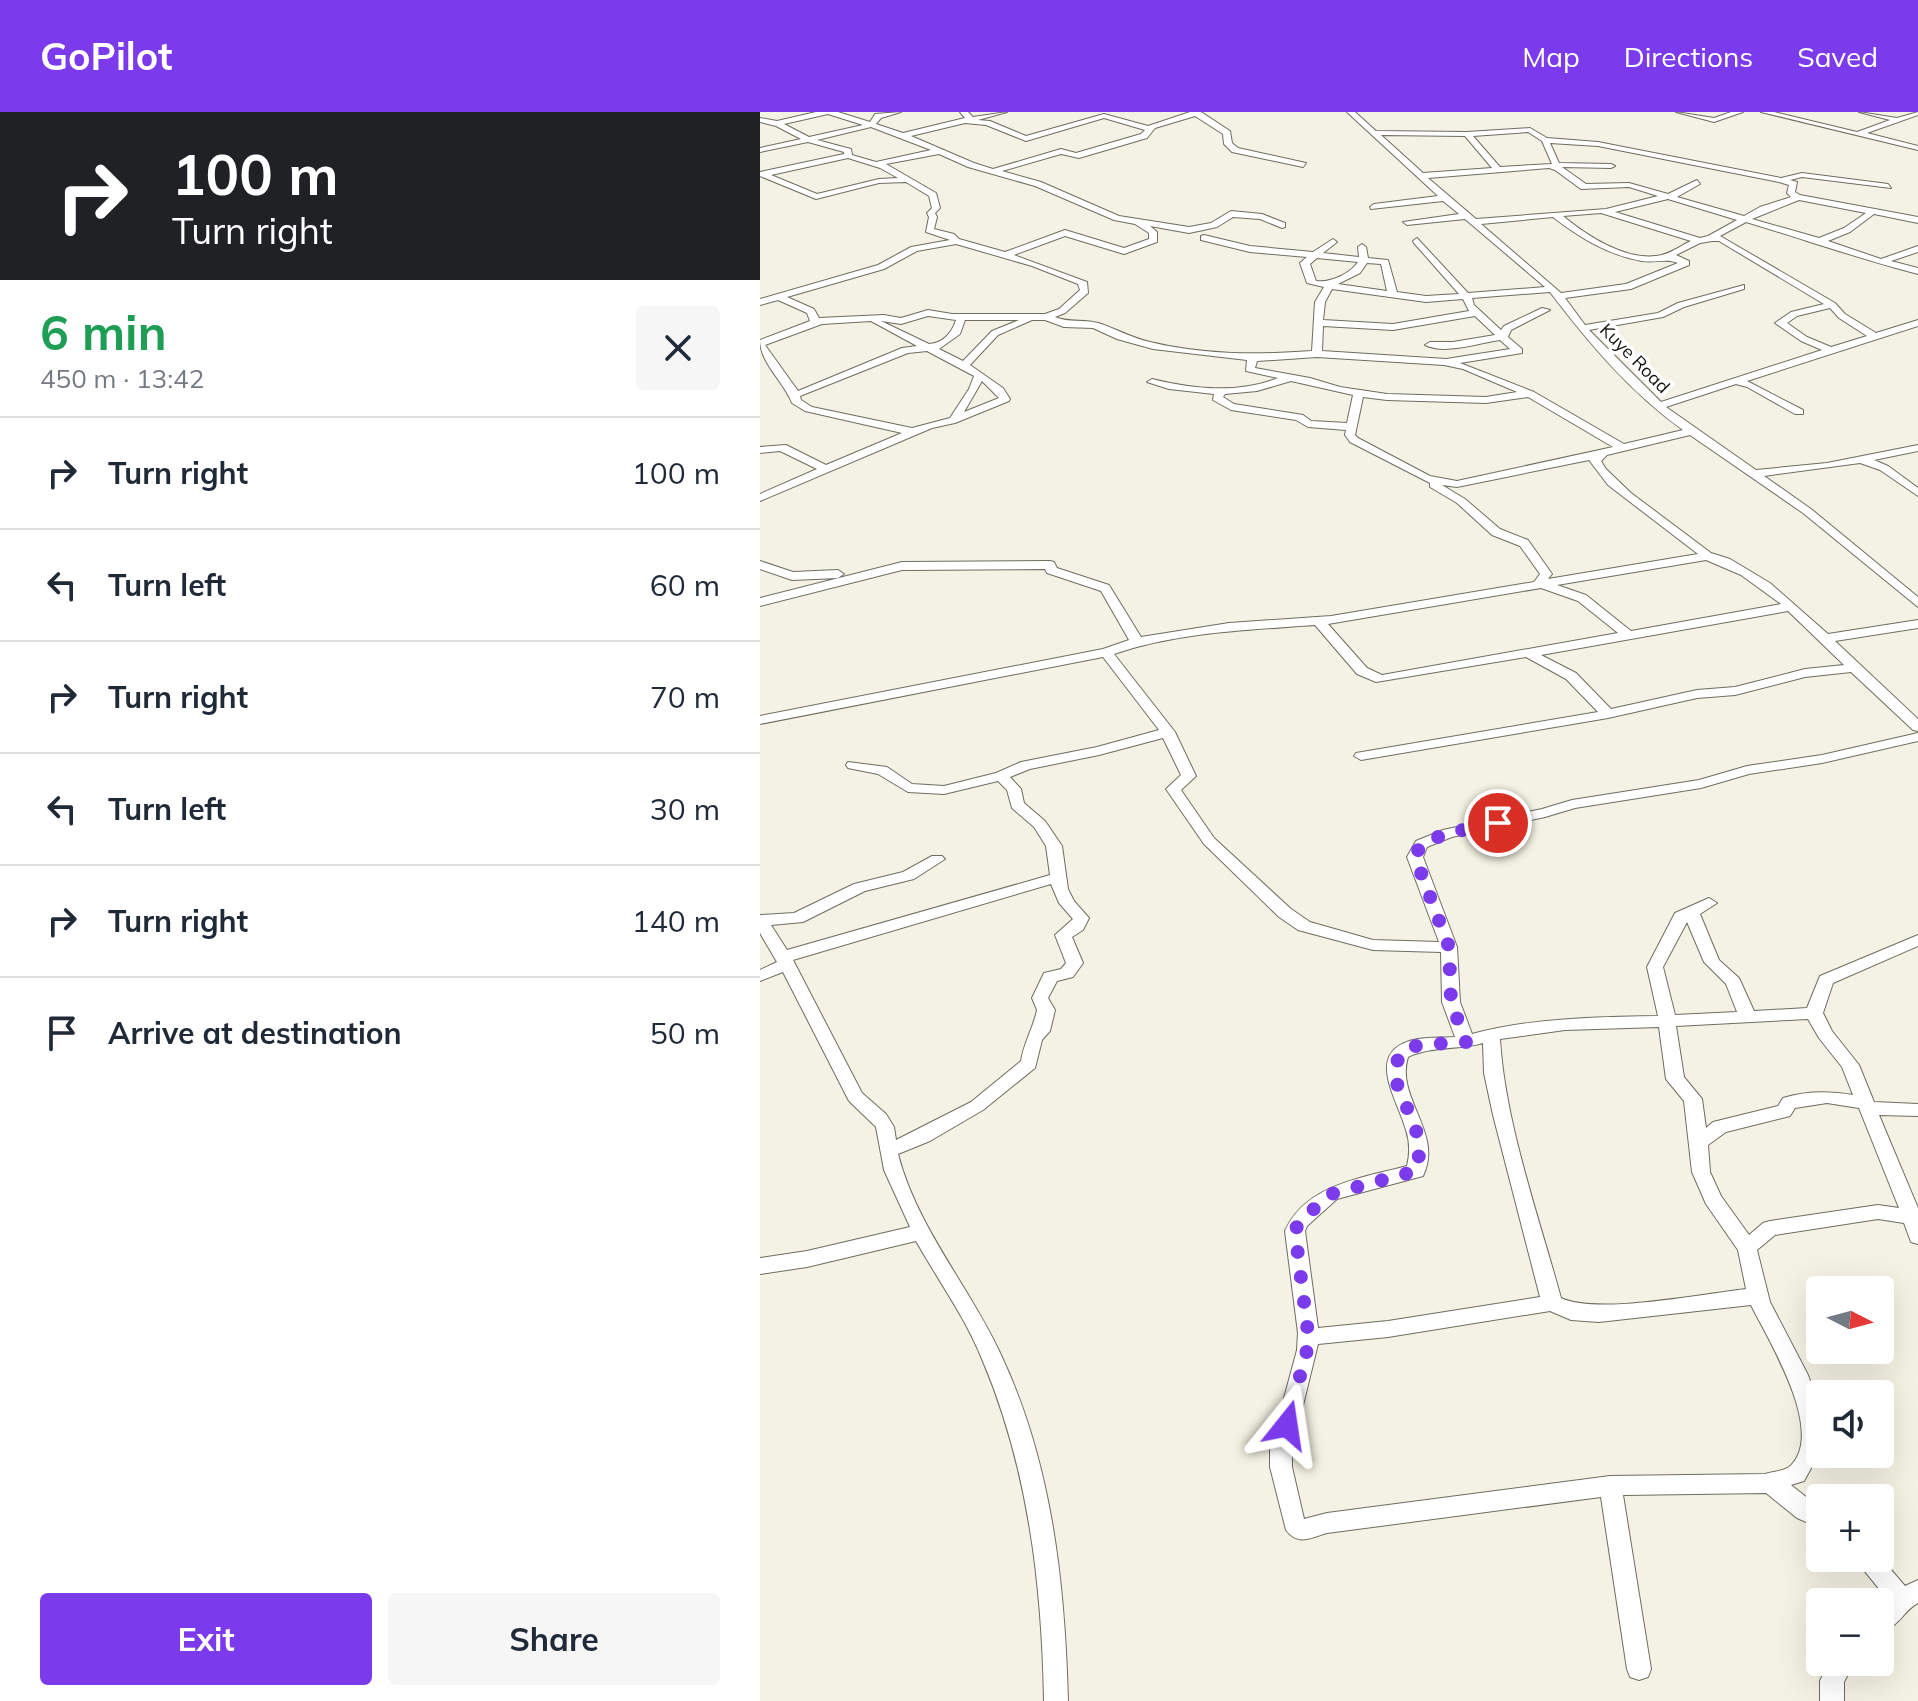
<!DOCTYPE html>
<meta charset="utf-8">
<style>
body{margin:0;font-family:Mulish,sans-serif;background:#f6f6f7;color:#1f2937;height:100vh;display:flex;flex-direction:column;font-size:30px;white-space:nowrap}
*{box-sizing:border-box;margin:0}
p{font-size:26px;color:#747a83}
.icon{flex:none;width:44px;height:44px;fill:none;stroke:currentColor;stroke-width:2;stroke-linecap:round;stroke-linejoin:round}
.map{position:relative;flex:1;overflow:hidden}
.drawer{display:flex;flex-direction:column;background:#fff;width:760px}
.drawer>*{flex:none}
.banner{background:#202124;color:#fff;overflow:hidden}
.needle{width:52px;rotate:96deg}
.controls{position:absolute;left:1046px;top:1164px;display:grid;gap:16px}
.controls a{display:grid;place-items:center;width:88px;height:88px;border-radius:8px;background:#fff;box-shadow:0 8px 32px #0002;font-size:40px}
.pin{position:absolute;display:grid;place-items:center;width:68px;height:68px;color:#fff;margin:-34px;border:4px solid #fff;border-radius:50%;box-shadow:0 2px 8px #0007}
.me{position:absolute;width:88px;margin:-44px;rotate:15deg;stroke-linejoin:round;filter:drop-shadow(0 0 6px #0008)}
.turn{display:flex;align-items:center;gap:28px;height:168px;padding:0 40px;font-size:36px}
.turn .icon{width:104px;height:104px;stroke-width:2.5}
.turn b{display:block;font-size:56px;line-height:68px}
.round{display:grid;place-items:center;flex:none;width:84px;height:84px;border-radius:8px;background:#f6f6f7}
.head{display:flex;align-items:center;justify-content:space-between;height:136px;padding:0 40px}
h1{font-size:48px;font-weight:700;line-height:60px;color:#1e9e55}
.button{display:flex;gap:16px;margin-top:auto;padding:16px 40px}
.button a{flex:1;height:92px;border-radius:8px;background:#7c3aed;color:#fff;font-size:32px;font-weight:700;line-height:92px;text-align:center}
.button a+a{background:#f6f6f7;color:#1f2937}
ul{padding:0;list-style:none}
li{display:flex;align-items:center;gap:24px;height:112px;padding:0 40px;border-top:2px solid #e0e1e3}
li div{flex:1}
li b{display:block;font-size:30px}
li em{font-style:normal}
header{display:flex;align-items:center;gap:48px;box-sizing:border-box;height:112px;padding:0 40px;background:#7c3aed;color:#fff}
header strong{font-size:38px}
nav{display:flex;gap:44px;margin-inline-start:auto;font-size:28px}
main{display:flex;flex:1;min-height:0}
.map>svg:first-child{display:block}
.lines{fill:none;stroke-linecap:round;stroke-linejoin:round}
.minor-casing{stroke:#6e6d60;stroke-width:2}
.minor{fill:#fff;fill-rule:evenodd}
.route{stroke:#7c3aed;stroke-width:14;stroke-dasharray:0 25.2}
.labels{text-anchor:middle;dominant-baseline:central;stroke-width:7;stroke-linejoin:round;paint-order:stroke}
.far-street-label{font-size:18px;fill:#13130e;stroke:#fff}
</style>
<header>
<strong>GoPilot</strong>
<nav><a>Map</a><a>Directions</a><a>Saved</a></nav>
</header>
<main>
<section class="drawer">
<div class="banner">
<div class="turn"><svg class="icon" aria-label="right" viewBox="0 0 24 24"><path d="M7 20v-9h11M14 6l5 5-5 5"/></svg><div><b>100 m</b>Turn right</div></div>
</div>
<div class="head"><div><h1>6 min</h1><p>450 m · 13:42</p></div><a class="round"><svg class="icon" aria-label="close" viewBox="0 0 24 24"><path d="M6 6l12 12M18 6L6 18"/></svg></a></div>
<ul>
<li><svg class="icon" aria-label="right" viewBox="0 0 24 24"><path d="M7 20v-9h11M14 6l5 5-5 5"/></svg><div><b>Turn right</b></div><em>100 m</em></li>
<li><svg class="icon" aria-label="left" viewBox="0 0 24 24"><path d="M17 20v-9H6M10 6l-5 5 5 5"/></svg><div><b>Turn left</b></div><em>60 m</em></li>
<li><svg class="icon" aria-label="right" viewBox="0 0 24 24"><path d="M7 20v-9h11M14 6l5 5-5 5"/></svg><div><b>Turn right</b></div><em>70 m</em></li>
<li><svg class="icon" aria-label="left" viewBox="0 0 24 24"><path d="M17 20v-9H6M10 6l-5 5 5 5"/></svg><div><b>Turn left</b></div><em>30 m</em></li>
<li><svg class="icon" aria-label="right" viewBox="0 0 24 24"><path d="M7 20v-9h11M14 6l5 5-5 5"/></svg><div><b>Turn right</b></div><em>140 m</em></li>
<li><svg class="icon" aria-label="arrive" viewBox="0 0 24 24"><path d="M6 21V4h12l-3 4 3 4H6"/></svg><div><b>Arrive at destination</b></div><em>50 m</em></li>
</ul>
<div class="button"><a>Exit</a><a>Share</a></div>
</section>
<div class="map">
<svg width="1158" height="1589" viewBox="0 0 1158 1589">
<rect width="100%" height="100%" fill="#f4f2e4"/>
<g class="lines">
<g class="minor-casing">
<path id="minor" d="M56,0H78L110,10L115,2L141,0L121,6L116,12L143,21L205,6L200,0H208L213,5L247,0L218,8L230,9L266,24L344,2L388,14L430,0H441L470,19L472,31L478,36L546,51L543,55L472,40L464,32L463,22L435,4L395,16L387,26L319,46L301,42L242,59L281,70L359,104L429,115L451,111L471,99L502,102L525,111V115L522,116L500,107L473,105L457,115L429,121L390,114L397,120V130L364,142L305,124L254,143L327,170L328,181L305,201L295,205C309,211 323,207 338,211C355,216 371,226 390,230C444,243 498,243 552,239L555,190L564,175L547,171L540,151L547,145L490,140L441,128V124L444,123L490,134L553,140L573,127L577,130L563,141L599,145L598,135L602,132L606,135L608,146L628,148L637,180L666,184L699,182L654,131L653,129L657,126L708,181L785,175L705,107L647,113L643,110L699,102L683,89L611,97L610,95L614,92L678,84L587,0H595L616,19L707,20L770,16L787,26L838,30L1021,66L1042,61L1128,72L1131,76L1042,65L1030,68L1037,70L1035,80L1040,83L1158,105V111L1114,102L1090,120L1068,129L1121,147L1158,134V140L1131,149L1158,156V162C1100,147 1043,127 986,110L960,124L1075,191L1085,202L1116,221L1158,208V214L987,269L1043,298V302H1035L987,275L976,272L906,295L996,358L1067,351L1158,333V339L1114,348L1128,354L1158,376V384L1120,358L1100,351L1004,364L1051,397L1158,485V495L1043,401L930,323L847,343L841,349L846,357L871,381L951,441L970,447L1010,471L1068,522L1158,508V516L1075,529L1158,607V619L1153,618L1091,560L1045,565L975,583L937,586L848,606L601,648L594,644L596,641L838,600L806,567L766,545L616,570L597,562L555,513C488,518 418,520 354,542L415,620L436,664L421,678L454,726L531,797L550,810L613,828L679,830L647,745L656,729L683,718L782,697L812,688L939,668L987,654L1062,643L1158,621V629L1062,651L989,662L941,676L815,696L785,705L692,725L667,735L663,745L697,835L700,890L712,922C772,906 835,905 898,904L887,855L915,801L949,786L957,791L940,802L959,848L979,866L994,899L1047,896L1060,864L1158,823V834L1073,871L1063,901L1072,919L1099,953L1114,990L1158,992V1004L1119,1003L1158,1096V1132L1151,1130L1144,1111L1118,1107L1015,1123L997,1138L1010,1190L1048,1263L1060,1298V1340L1044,1369L1031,1373L1060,1396V1416L1037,1406L1006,1381L863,1383L891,1557L888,1565L879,1568L870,1565L867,1557L841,1385L567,1421C550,1426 538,1434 526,1418L510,1355V1338L537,1238L538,1221L525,1119C546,1072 603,1066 647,1054C650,1042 650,1030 646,1018C637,986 602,937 658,927C670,925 683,926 695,925L682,890L681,840L613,838L538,818L519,805L444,732L406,677L421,663L403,626L339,643L270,657L250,665L261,677L264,691L285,709L302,734L308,777L314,789L329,806L323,818L312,825L323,851L313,865L297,869L288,886L295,898L290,919L282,928L275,956L223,998L170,1029L138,1042C157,1116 210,1175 241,1243C292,1351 305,1472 308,1589H284C282,1472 268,1355 222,1247C205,1205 178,1168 156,1129L47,1155L0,1162V1146L47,1139L150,1115L124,1058L116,1015L89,989L23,860L0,869V858L17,850L0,821V803L34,801L94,772L143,760L172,744H182L185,747L154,767L105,779L43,810L11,813L27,838L290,763L286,734L274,715L252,696L247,678L238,669L184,682L148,680L118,662L88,656L86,653L88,650L127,655L152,672L184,674L236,661L261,650L337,635L399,618L343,545L0,612V604L343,537L369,528L341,479L287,461L285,457L142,458L0,494V486L142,450L290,449L294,450L297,456L349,473L381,525L469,511L571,504L774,470L780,462L760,434L732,423L697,391L670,375V371L590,330L585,323L586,318L548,315L536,308L471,298L453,288L454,282L409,277L387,270L392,267C433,277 477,282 518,266L486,259L487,248L393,237L357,227L333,216L304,215L285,208H272L238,223L210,253L243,276L250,287L249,289L195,311L172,316L0,389V382L57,357L20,339L0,341V335L26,333L66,353L142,321L45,299L32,291C24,270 0,251 0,228L50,209L47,201L18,188L0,193V187L118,153L151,135L190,128L166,120L169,105L167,101L172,96L169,84L146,70L119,71L56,87L0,64V60L84,42V40L48,30L0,40V36L41,27L16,14L0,10V6L17,9ZM68,2L103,13L49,25L24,12ZM344,6L385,18L381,22L316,41L301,37L233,57L214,51L151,24L205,11L226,13L266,29ZM111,15L171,38L116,50L92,43L91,37L57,28ZM768,20L782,29L792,52L740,55L713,24ZM621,23L705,24L732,56L663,61ZM790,31L838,34L1019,70L1029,73L1027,81L1031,85L1000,95L984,104L917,85L940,72L937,68L908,82L869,71L826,72L802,55L851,56L855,54L851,52L799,51ZM179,42L208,55L275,74L354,108L375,112L389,121V127L364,136L305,118L245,140L199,127L194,122L174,117L177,105L175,101L180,96L176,81L126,52ZM88,46L120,56L138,66L119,67L57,82L11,63ZM789,56L795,58L821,77L869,75L898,84L846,97L716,107L668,66ZM908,87L977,108L948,124L940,126L855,100ZM1039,88L1106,101L1084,116L1059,126L992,107ZM841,101L931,129C920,134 909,143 896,144C864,148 826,123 803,104ZM793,105C820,126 848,143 882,149C895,151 906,146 918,151L866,172L801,181L721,112ZM952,129H959L1064,192L1031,200L1015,211L1041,229L1062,238L901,290L829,218L903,205L924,195L984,177V173L918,191L898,201L825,213L805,186L871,177L929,153V149L916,143L940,131ZM196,132L272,154L318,172L320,178L299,197L285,202H192L168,198L141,206L124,203L59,206L54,197L27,185L124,157L157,139ZM557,146L598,150C590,162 570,171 556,169L550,152ZM607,151L621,152L627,179L578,172L600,161ZM572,177L666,190L703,187L709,199L633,212L563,208L565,190ZM790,180C828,230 871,281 923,318L864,332L774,280L700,251L762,241V237L748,225L751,218L790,198L782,196L744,214L741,218L714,193L712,186ZM1070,196L1079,206L1107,224L1071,235L1047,225L1027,211L1037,204ZM168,204L196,208C192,221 183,231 169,232L121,209L141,212ZM715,204L735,223L693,230H670L665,233C685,243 718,231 740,228L750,237L686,247L562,239L563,214L633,218ZM205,208H259L232,219L203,249L179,237L200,222ZM111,209L157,234L142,236L38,279L5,233L62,212ZM167,239L214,264L209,277L190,306L152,316L52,295L41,288L40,284L148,241ZM557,245L684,253L703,257L757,280L726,285L627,282L580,275L550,266L495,256L497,249ZM222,269L239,286L204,300ZM531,269L593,283L587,311L551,309L543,303L474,292L463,285L465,282L497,279ZM603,285L627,288L726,291L768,285L853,335L697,369L670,364L598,326L595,323ZM829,348L848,373L938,442L788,467L792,462L768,428L740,417L705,387L682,373L697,375ZM946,448L981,463L1021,492L871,519L826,483L797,473ZM781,476L818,489L858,521L622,563L607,556L568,512ZM1028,499L1084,553L1045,557L975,575L937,578L851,597L816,561L781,543ZM291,772L299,791L313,807L295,823L306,851L301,857L284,861L272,886L277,898C273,917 264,930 261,949L211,990L136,1028L134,1015L126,1002L102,981L33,848ZM927,810L944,850L966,872L977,900L915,903L903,855ZM1048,907L1059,926L1082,955L1093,983C1069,979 1046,979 1023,986L1018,994L953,1010L946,1016L942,987L924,965L916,914ZM899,915L906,967L924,989L932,1060L946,1092L978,1138L986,1177C942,1182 837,1203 801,1186C779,1105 745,1011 740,927L805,918ZM723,931L724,961L733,1003L780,1185L628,1209L558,1216L545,1119L547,1114L577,1087L663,1064C684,1021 635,986 648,945C671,934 698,938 723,931ZM1067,991L1099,996L1139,1096L1118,1093L1010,1109L1003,1111L989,1123L961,1084L950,1060L948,1033L966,1020L1030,1004L1035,996ZM991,1193C1007,1226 1068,1322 1029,1355C1023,1359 1012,1360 1005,1362L850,1364L567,1401L544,1407L532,1355V1338L558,1232L628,1225L790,1199L811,1208L839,1210Z
M916,0L954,6L971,0H983L954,10Z
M1001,0H1014L1097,20L1130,8L1099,0L1137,6L1158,0V3L1107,21L1158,34V38Z
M0,449L33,460L78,458L84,462L78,466L32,468L0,457Z
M1120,1445L1145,1474L1158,1468V1491C1144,1498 1141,1513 1120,1521V1496L1129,1489L1094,1446Z
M1069,1550H1094L1084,1570V1589H1060V1569Z"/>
</g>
<use href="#minor" class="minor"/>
</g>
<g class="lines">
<path class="route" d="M527,1313L547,1238L548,1221L535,1119L539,1110L571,1082L656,1059C668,1018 641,996 634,960L640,941L658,933L706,930L691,890L689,835L655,745L661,732L688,721L738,711"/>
</g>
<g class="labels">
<g class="far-street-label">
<text transform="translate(875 246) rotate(45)">Kuye Road</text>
</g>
</g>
</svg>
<div class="controls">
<a><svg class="needle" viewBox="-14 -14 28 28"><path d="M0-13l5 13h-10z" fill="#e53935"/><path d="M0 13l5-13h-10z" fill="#747a83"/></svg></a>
<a><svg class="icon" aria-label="sound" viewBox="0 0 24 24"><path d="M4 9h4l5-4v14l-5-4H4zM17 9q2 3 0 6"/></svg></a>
<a>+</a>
<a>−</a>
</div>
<div class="pin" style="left:738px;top:711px;background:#d93025"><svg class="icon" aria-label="arrive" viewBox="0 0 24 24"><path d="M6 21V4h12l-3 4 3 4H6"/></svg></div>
<svg class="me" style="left:527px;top:1313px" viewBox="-20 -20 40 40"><path d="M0-17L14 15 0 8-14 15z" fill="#7c3aed" stroke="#fff" stroke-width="4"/></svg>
</div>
</main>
